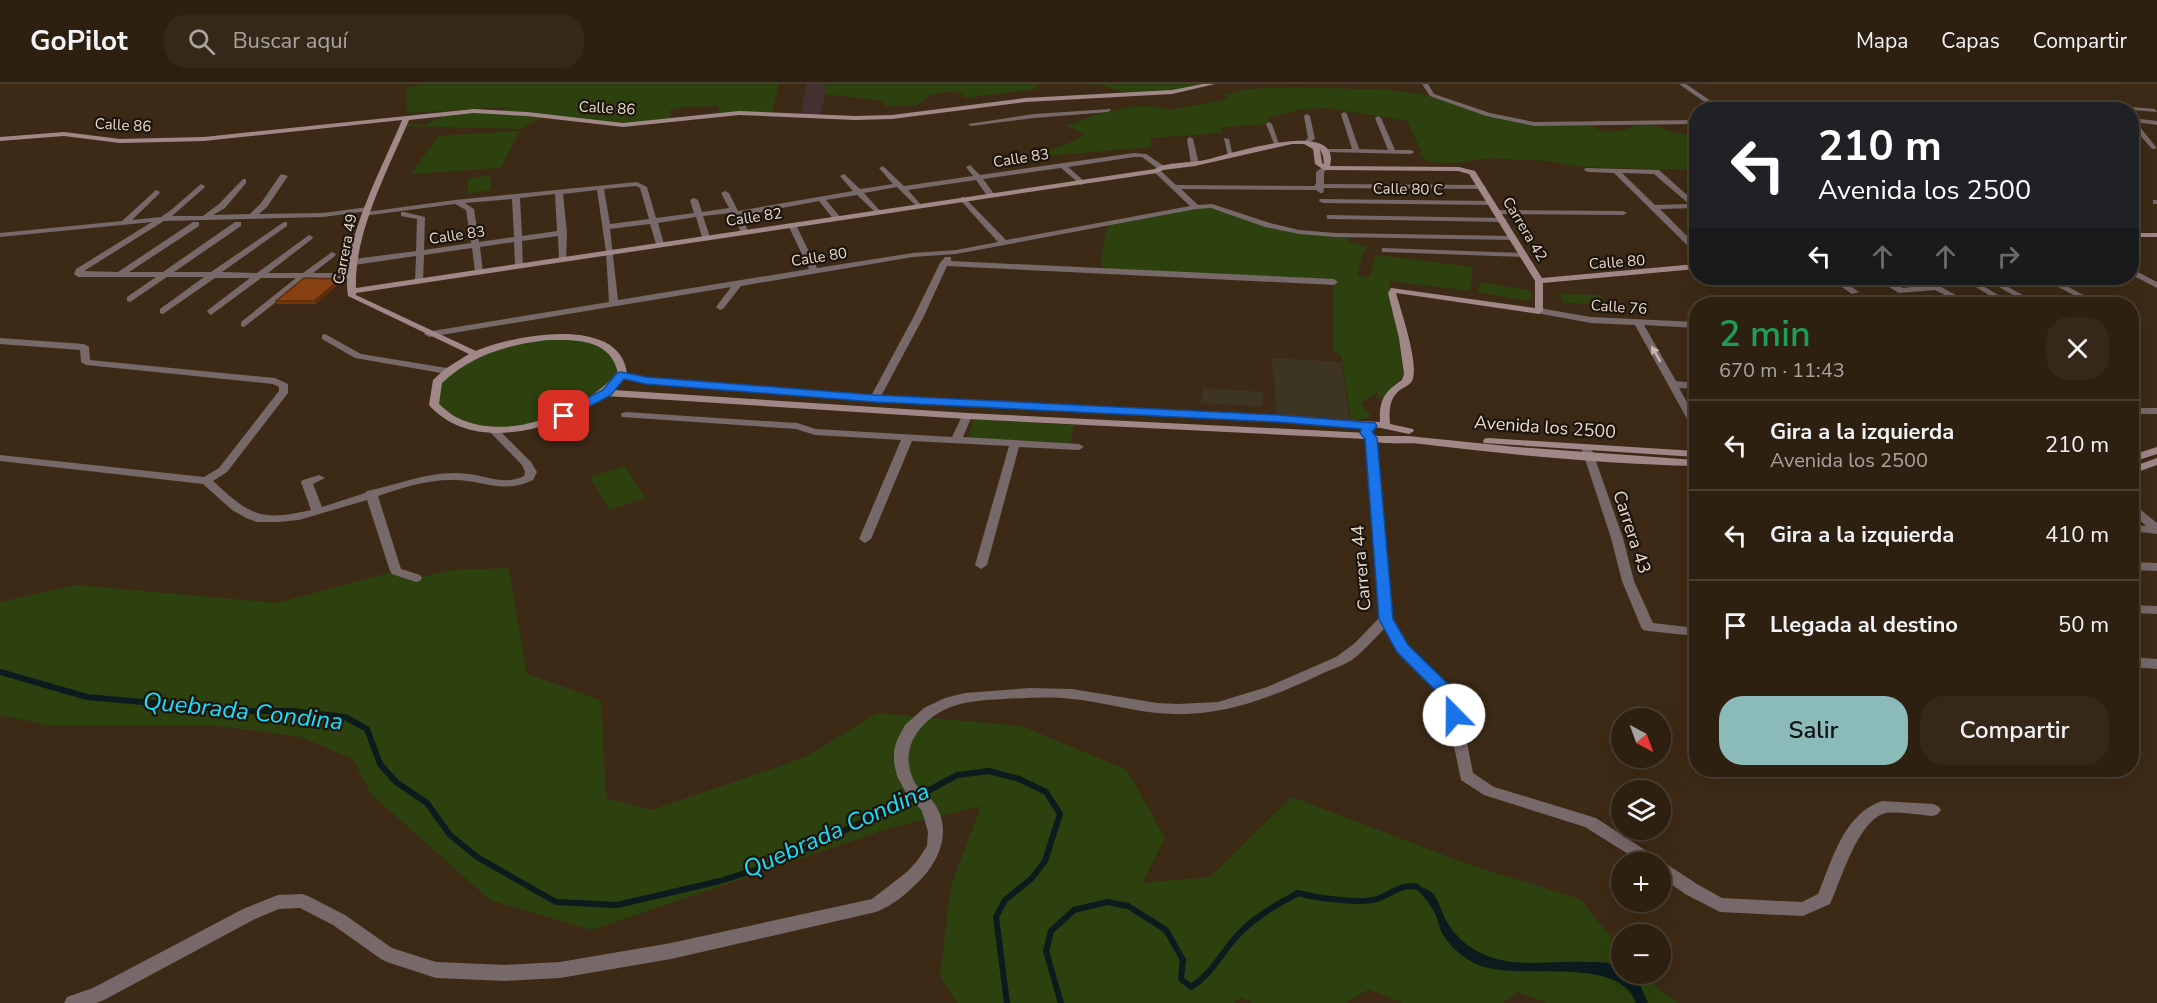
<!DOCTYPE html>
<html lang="es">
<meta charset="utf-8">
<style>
body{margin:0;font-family:"Nunito Sans",sans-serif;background:#362819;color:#f1f3f6;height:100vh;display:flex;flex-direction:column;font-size:22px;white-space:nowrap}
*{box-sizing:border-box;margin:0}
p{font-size:20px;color:#a7a39f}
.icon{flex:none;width:33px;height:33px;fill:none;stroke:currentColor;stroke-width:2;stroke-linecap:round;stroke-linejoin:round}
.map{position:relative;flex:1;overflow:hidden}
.sheet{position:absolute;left:1689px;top:213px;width:450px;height:480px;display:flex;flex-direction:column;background:#2e2010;border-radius:24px;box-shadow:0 6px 24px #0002,0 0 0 2px #493e30}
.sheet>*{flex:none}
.banner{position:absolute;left:1689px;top:18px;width:450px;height:183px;border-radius:24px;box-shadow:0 6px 24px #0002,0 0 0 2px #493e30;background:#202124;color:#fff;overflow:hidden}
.needle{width:39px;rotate:139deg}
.fabs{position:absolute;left:1611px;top:624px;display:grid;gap:12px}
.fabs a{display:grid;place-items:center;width:60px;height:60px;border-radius:50%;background:#2e2010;box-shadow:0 6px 24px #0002,0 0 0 2px #493e30;font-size:30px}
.pin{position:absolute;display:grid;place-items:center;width:51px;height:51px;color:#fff;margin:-26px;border-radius:12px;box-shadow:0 3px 9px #0006}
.me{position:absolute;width:66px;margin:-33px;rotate:338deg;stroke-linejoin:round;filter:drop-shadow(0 0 4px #0008)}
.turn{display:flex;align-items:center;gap:21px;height:126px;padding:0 30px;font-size:27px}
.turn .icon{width:78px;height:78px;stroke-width:2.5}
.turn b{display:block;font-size:42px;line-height:51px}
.lanes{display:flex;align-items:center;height:57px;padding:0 30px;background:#0003;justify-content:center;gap:30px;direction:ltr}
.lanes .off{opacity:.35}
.round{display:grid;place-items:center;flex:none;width:63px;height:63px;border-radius:24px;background:#362819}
.headline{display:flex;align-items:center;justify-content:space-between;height:102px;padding:0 30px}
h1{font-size:36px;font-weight:600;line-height:45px;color:#1e9e55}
.cta{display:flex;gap:12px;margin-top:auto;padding:12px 30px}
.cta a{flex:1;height:69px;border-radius:24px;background:#8bbbb9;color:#111;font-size:24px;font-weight:600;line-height:69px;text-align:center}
.cta a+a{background:#362819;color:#f1f3f6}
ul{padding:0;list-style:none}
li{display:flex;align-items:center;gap:18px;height:90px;padding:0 30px;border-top:2px solid #493e30}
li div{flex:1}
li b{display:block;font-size:22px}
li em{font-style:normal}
header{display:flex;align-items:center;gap:36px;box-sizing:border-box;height:84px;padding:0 30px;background:#2e2010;border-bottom:2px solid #493e30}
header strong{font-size:28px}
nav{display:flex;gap:33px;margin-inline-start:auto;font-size:21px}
.search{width:420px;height:54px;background:#362819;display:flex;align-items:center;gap:15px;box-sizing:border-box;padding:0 21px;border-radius:24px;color:#a7a39f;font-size:22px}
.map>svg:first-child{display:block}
.commercial{fill:#3e3424}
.education{fill:#443030}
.green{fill:#2c410e}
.water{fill:#0b1b1e}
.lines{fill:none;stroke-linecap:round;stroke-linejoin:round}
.stream-far1{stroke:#0b1b1e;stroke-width:4.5}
.stream{stroke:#0b1b1e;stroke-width:6}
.street{fill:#776869;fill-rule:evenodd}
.secondary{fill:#a08889;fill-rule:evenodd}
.wall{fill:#74370f}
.shaded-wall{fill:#5e2d0c}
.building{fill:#874011;stroke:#5e2d0c;stroke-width:1.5}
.oneway{fill:#c5b7b0}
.route{fill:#1a73e8;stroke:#114b97;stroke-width:1.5}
.labels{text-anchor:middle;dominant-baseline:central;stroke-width:4.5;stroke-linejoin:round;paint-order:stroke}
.far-street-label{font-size:15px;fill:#e6d9ce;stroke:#1d140c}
.street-label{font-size:18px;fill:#e6d9ce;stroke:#1d140c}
.near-water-label{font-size:24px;font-style:italic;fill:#18dffd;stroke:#1d140c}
</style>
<header>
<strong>GoPilot</strong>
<div class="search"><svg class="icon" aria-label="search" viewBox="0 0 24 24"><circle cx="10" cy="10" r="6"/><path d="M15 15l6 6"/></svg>Buscar aquí</div>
<nav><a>Mapa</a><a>Capas</a><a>Compartir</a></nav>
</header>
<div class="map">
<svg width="2157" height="919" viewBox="0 0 2157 919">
<rect width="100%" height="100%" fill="#3d2a16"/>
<path class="commercial" d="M1272,274L1341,278L1350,338L1277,334Z
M1203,304L1264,308L1262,323L1201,319Z"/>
<path class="education" d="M806,0H826L821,33L801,30Z"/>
<path class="green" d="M421,0H779L772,29L718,31V22L683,23L670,26L671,36L616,41L545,32L520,45L403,42L406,39L424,41L450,29L501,28L507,23L407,29L406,4Z
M826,0H1041L1034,2L1038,5L964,14L961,9L953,7L930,11L916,22H885L884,17L824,10Z
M1084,0H1209L1191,5L1128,10L1102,1Z
M1294,3L1391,6L1428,11L1488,31L1529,40H1587L1604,48L1625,46L1636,41H1652L1672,48L1696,52V86L1586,83L1546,77L1488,74L1457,79L1429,78L1419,70L1422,68L1407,37L1328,24L1302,25L1267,34L1269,40L1221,43L1222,49L1150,54L1151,63L1033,73L1076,56L1084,50L1065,41L1075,40C1084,31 1131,22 1146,22C1155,22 1164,26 1173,25C1191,23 1210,18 1228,15L1223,11L1248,5Z
M520,47L500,84L411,90L438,52Z
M490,91L491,106L468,110V95Z
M1212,122L1276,146L1344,151L1350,158L1369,164L1363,168L1357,192L1370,193L1376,171L1473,183L1470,207L1389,197L1397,239L1403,291L1396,300L1389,303L1395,305L1390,316L1376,313L1378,307L1361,320L1370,330L1368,334L1351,336L1341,271L1334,268V202L1338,199L1335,195L1102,187V168L1108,141Z
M1481,198L1532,207L1529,217L1477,208Z
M1558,210L1601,211L1607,220L1563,219Z
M560,253L603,261L623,289L563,332L516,344L474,343L434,321L437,298L474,269Z
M974,335L1074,341L1070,359L967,354Z
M625,382L645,414L609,426L590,393Z
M509,484L527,590L601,616L606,714L652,726L806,673L877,629L1022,642L1127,686L1165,754L1142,799L1210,793L1292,713L1470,781L1580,815L1621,866L1622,890H1640L1678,919H1548L1517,908L1503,919H1403L1369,905L1346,919H1252L1241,913L1234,919H957L940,892L951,801L981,722L890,744L592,846L490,816L371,710L353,675L301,653L210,641H48L0,631V518L77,501L277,519L396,487L416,494L452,486Z"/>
<path class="water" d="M1412,801C1440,805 1436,818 1447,838C1454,850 1465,861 1477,867C1510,886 1549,876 1586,878C1599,878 1610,877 1621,885L1622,890H1628L1640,901L1648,919H1636C1618,868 1516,900 1474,879C1461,872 1448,861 1441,847C1439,842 1438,835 1435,830C1430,819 1421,809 1412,801Z"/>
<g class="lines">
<path class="stream-far1" d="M0,588L5,589"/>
<path class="stream" d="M0,588L87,613L241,627H291L345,633L367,645L380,680L396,698L427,719L450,751L477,773L556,818L617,821L720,797L771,781L924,709L957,691L989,687L1019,695L1046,708L1060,730L1045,777L1032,794L1005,816L996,833L1007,919
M1061,919L1046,867L1051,847L1074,826L1107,818L1128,822L1166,846L1183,876L1181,895L1191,903C1212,890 1221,869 1237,852C1254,833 1276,821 1298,809C1315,814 1362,820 1377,815C1389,811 1405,798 1417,803"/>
<path class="street" d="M1422,0H1428L1434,10L1490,29L1534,38L1696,36V40L1534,42L1486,32L1430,12Z
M1679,0H1686L1724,26H1716Z
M2062,17L2155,25L2157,28L2060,20V18Z
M1928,18L1994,26L1928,22L1891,26L1903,21Z
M2044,18H2048L2056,26H2049Z
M1110,25L1111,26L1108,28L1034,34L971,42L968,40L1034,30Z
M1344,28L1347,30L1359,65L1388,66L1375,34L1378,32L1381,34L1395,66H1411L1414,68L1411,70L1325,68V66L1327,65H1352L1341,30Z
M1307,30L1310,32L1315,55L1308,59L1305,57L1308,54L1304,32Z
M2132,34L2157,37V41L2136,38L2156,63V65H2152L2132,42Z
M1269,38L1272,40L1280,63L1275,62L1266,40Z
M1190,53L1193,55L1199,80L1195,82L1191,80L1187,55Z
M1224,54L1229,55L1233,73L1228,72Z
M1134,69L1146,70L1164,82V86H1160L1176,101L1314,102L1316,100V88L1324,82L1328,84L1324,88V100L1482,101L1486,103L1485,105L1324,104L1323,109H1320L1316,106L1181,105L1198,121L1212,120L1270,139L1299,146L1336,149L1513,152L1517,154L1513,156L1336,153L1299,150L1265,143L1211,124L1196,125L956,170L913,173L741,202L723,225L720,226L716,223L731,203L429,253L424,250L426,248L609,218L606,168L597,106L563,110L567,149L566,177L559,175L558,152L522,157L523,181L519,184L515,181L514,158L480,163L483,188L479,191L475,188L472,164L424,171L423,197L419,200L415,197L416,172L354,181L350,178L354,175L416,167L417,135L401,132V128H404L425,133L424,166L471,159L466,126L455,120L363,132L362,130L366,128L455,116L637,98L647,103L656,134L694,129L690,116L694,114L698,116L702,128L729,124L721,109L725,107L729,109L738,127L853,107L840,92L844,90L860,105L893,100L879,84L883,82L904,102L973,92L966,83L970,81L980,91ZM1134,73H1142L1158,85L1153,87L1190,122L1006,156L964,113H961V117L998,158L956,166L913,169L817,184L796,141L792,139L788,141L809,185L618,216L610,145L650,140L656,160L660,162L664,160L658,139L696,133L702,153L706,155L710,153L703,132L731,129L741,148L745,150L749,148L740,132L819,117L834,136H837L841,134L826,116L857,111L877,130L881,128L864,109L897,103L918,124L922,122L908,106L976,96L988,113H991L995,111L983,95L1061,84L1081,101L1085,99L1084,97L1068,83ZM636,102L640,104L649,135L610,140L604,105ZM555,110L557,147L522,152L520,114ZM512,115L514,153L479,158L474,125L465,119Z
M1585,84L1659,86L1696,119V124L1660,125L1696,161V167H1693L1614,89L1588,88L1584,86ZM1622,89L1654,90L1689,120L1655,121Z
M281,90L288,92L267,123L259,130L323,129L368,123L372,125L368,127L323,133L164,137L84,187L118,188L193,138H199V142L129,188H163L235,138H241V142L174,188H211L284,138H287V142L222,188L257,189L309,151L313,153L312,155L268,189H303L332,168L336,170L335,172L313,189H352L356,192L352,195L307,194L244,243L241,242V238L296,194H261L211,231L207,228L208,226L250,194H215L163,230L160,229V225L204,193H167L130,218L127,217V213L156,193H78L74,190L76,185L152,138L0,153V149L122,137L156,106L160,108L159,110L132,136L161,133L171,126L201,100L205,102L204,104L172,132H203L219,120L243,95H246V99L225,124L213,131L250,130L261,119Z
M1320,115L1492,117L1496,119L1492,121L1323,119L1319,117Z
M2153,116H2157V120H2153Z
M1495,126L1623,127L1627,129L1623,131L1498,130H1495Z
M1327,131L1503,134L1507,136L1503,138L1330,135H1327Z
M1382,164L1523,169L1527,171L1523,173L1385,168H1382Z
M945,173H951V177L1334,195L1338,198L1334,201L947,182L924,232L880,314L879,316H871L870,314L914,232L940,179Z
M2132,185L2157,198V204L2132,191Z
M1829,194H1838L1859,208L1852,210Z
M1874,194H1883L1903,204L1927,201L1915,194H1925L1965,216L1961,219L1958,218L1935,206L1899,209Z
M1961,194H1970L2013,220H2004Z
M1983,194H1992L2039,220H2029Z
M2041,194H2051L2101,220H2091Z
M1539,224L1591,233L1696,238V244L1644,241L1676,297L1696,299V305L1679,304L1696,334V345L1691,342L1635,241L1591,239L1536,229V225Z
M325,250L361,270L447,284L452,287L447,290L355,274L322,255V251Z
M0,254L84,260L89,263L90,276L275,294L288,300V309L227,388L213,397C250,431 260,438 311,426L301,398L303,396L319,391L325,394L313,400L322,423L365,409L367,407C401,400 433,385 469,390C489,393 505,401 524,392L525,388L522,381L488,346L493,343L497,344L531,378L537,388L533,396C502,411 482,395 451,396C426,396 401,404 378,412L401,485L420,491L422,494L420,497L416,498L392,490L390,487L367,416L299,436L278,438H257L246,434L232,426L203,400L0,377V371L204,393L219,384L279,307V303L273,300L86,281L81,278L80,266L0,260Z
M2132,324H2157V330H2132Z
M626,328L797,339L816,345L952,353L962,332L967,329L972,332L963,353L1079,360L1084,363L1079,366L1019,363L987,481L981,485L975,481L1009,362L912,357L871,455L865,459L859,455L901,356L815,351L796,345L622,333L621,331L622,329Z
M1371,351L1376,354L1392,535L1407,561L1458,612L1473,689L1494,703L1596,734L1697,800L1722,814L1802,818L1818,810C1832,777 1843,730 1882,717L1933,720L1938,722L1941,726L1938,730L1933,732C1922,731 1895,727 1886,729C1858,735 1841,797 1830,820L1803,832L1720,828L1685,810L1660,792V778H1641L1585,743L1484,711L1461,696L1444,614L1397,567L1385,544C1374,555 1364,567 1352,576C1340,583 1327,587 1315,593C1263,617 1215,635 1157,629C1129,626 1101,618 1072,615C1049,612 1026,614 1004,615C984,616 964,617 946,625C917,639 898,667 915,699C919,706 926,709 931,715C952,740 943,771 923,793C911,806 893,822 876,828L671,875L560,894L505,897L436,894L387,878L381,875L333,841L300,824L279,825L255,835L104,916L96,919H64L67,913L93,904L243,825L278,811L302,810L308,812L345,831L392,864L436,878L505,881L560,878L671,859L872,815L908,787L917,777L927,762L928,748L922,727L906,709L897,692L894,679V667L897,656L905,641L924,624L945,614L965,609L1030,604L1072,605L1157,619L1178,620L1218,618L1267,603L1336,573L1355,559L1379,534L1366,354Z
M1586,360L1591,363L1623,454L1634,497L1653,539L1696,544V552L1648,547L1643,546L1641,543L1622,497L1611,454L1581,363Z
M2132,421L2136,422L2157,439V450L2132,447V441L2146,442L2132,429Z
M2132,478L2157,479V487L2132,486Z
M2132,521L2157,522V530L2132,529Z
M2132,573L2157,575V585L2132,583Z"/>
<path class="secondary" d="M1203,0H1215L1172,10L1025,18L892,35L855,36L739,31L623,43L527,32L474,29L409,36C388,86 354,148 356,204L1155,85C1165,78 1191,79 1205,76C1226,71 1343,32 1330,82L1459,83L1475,87L1542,194L1696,180V185L1543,199V227L1539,230L1396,209C1401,227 1420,282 1412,297C1409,302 1404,303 1400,306C1389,314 1389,327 1390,340L1413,345L1414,347L1409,350L1381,344L1350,341L875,317L646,300L623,295L613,306L967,329L1368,349L1378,352H1408L1516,363L1696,376V382C1605,380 1512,371 1421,360C1403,358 1383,362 1366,355L967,335L606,312C558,345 474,371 429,321L433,296L445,285L469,270L348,212C340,160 382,85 402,36L204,57L120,59L64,52L0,57V53L64,48L120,55L204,53L474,25L527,28L623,39L739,27L855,32L892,31L1025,14L1172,6ZM1292,60H1304L1313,65L1315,80L1324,86L1458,87L1469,90L1535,197V224L1391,204L1388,209L1399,254L1404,290L1402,296C1384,308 1379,316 1380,338L875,311L646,294L627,290C621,230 513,251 476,267L356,211V209L1157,89L1163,86L1195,82ZM1320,65L1323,72L1324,80L1322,79ZM547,256C576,256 610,254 618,289C582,327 510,359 458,334C451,331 445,325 439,320L442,299C472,271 507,261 547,256Z
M2132,149H2157V153H2132Z
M1488,354L1696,367V373L1484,359L1483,357L1484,355Z
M2157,363V370L2132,378V371Z
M2157,374V381L2132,390V383Z"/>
</g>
<path class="wall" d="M340,195L341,198L316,220H277L276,217Z"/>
<path class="shaded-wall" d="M340,195L341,198L316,220L314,217Z"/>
<path class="building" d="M304,194L340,195L314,217H276Z"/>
<defs><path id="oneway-solid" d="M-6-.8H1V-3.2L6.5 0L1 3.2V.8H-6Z" transform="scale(1.5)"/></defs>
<use class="oneway" href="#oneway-solid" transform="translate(1656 270) rotate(-120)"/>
<path class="route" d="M621,288L646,293L875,311L1277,331L1375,339L1377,342L1372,348L1377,354L1393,535L1408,561L1456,608L1462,631L1460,635H1449L1443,614L1397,568L1379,535L1365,355L1360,349L1361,345L1277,338L875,318L646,300L624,295L611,311L568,334H559V329L603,306L617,289Z"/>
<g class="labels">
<g class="far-street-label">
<text transform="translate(607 24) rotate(3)">Calle 86</text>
<text transform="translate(123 41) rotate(3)">Calle 86</text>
<text transform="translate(1021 74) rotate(-9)">Calle 83</text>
<text transform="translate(1408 105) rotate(1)">Calle 80 C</text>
<text transform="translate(754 133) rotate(-8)">Calle 82</text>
<text transform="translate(1525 145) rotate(59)">Carrera 42</text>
<text transform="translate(457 151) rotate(-8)">Calle 83</text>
<text transform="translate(345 165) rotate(-79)">Carrera 49</text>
<text transform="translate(819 173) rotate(-9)">Calle 80</text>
<text transform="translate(1617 178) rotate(-4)">Calle 80</text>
<text transform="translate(1619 223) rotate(4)">Calle 76</text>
</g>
<g class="street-label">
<text transform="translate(1545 343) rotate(4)">Avenida los 2500</text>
<text transform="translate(1632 448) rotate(72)">Carrera 43</text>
<text transform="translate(1361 484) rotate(-95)">Carrera 44</text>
</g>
<g class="near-water-label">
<text transform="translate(243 627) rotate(6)">Quebrada Condina</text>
<text transform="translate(836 746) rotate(-24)">Quebrada Condina</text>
</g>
</g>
</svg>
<div class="fabs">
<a><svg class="needle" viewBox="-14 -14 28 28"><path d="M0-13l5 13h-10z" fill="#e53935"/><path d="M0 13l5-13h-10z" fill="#a7a39f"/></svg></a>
<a><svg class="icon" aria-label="layers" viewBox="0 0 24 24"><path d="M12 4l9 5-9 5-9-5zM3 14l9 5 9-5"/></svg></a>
<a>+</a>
<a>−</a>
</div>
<div class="pin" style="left:564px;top:332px;background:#d93025"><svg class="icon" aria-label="arrive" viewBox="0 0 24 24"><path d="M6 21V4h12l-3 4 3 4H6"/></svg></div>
<svg class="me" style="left:1454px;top:631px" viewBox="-20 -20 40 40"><circle r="19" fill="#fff"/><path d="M0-13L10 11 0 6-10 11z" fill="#1a73e8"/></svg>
<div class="banner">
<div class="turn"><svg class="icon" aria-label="left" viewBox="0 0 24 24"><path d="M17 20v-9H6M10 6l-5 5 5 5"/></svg><div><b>210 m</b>Avenida los 2500</div></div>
<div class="lanes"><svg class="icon" aria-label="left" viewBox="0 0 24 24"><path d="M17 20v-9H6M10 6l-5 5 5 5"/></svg><svg class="icon off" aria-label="ahead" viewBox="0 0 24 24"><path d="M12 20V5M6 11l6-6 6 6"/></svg><svg class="icon off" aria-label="ahead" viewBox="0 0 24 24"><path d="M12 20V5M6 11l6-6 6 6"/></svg><svg class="icon off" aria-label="right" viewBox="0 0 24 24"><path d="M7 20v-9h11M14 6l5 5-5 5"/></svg></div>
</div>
<section class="sheet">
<div class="headline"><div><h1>2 min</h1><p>670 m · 11:43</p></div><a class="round"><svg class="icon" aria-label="close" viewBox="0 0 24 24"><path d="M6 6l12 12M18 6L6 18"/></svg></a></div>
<ul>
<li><svg class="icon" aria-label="left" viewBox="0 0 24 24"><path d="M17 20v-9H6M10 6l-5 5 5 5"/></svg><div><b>Gira a la izquierda</b><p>Avenida los 2500</p></div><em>210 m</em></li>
<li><svg class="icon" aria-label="left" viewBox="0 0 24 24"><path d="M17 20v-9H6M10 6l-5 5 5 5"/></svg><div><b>Gira a la izquierda</b></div><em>410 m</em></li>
<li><svg class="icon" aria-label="arrive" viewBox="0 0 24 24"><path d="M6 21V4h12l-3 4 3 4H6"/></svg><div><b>Llegada al destino</b></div><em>50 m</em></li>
</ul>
<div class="cta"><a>Salir</a><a>Compartir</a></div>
</section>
</div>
